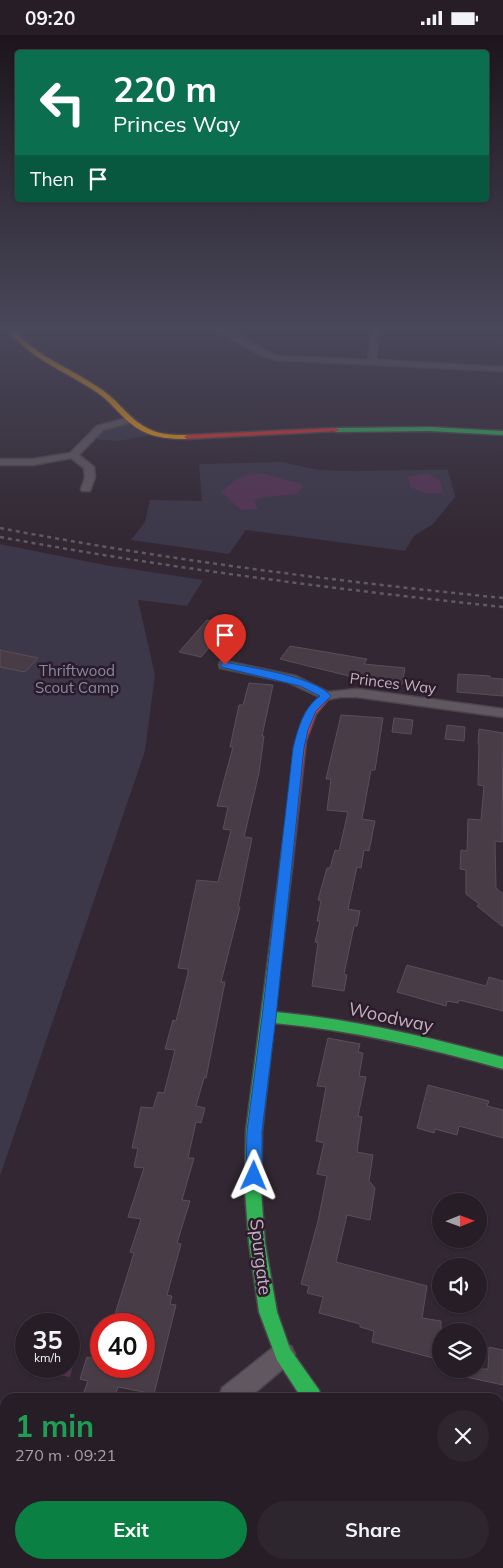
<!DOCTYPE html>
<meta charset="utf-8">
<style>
body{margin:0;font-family:Mulish,sans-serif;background:#2e262e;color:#f1f3f6;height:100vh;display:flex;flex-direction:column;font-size:19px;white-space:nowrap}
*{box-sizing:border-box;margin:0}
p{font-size:16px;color:#a4a2a7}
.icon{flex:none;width:28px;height:28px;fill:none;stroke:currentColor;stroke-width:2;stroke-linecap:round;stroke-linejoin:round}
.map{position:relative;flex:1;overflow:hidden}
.details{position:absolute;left:0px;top:1358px;width:504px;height:176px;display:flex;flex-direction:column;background:#261d26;border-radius:15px 15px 0 0;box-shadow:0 1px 4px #0004,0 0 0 1px #423b43}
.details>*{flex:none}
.banner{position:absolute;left:15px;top:15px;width:474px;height:152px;border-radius:5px;box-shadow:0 1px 4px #0004,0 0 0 1px #423b43;background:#0b6e4f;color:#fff;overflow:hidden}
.needle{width:32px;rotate:89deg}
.buttons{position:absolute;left:432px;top:1158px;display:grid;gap:10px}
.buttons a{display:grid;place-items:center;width:55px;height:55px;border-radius:50%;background:#261d26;box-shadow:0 1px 4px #0004,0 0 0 1px #423b43;font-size:25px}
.speed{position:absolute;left:15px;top:1278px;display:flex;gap:10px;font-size:25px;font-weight:700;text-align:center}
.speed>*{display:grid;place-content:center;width:65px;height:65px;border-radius:50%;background:#261d26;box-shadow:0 1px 4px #0004,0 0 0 1px #423b43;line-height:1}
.speed small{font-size:12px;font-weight:400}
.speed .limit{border:8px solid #d22;background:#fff;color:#111}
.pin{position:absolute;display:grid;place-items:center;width:42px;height:42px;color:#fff;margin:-51px -21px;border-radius:50% 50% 50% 0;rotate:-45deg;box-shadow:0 0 5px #0007}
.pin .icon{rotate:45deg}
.me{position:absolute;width:55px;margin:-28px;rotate:1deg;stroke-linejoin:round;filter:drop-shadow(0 0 4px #0008)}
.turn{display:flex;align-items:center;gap:18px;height:105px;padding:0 15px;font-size:22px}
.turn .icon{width:65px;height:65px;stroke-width:2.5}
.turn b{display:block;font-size:35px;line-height:42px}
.then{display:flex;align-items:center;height:48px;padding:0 15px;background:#0003;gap:10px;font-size:19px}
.round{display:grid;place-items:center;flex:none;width:52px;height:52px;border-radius:26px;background:#2e262e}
.headline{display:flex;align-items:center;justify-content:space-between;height:85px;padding:0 15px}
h1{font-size:30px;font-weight:700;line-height:38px;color:#1e9e55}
.button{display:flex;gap:10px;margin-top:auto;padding:10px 15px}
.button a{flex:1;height:58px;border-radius:30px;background:#0b8043;color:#fff;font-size:20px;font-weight:700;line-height:58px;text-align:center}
.button a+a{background:#2e262e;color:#f1f3f6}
.status{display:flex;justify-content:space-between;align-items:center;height:35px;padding:0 25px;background:#261d26;direction:ltr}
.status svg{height:14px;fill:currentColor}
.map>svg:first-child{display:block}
.green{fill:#3c3749}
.water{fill:#553453}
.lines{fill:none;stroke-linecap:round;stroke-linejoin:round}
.stream{stroke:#553453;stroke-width:3}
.building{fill:#483d46;stroke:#5a4f59}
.street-casing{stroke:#4c454c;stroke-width:3}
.fast-casing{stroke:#4c454c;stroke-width:3}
.slow-casing{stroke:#4c454c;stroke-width:3}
.jam-casing{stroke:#4c454c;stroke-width:3}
.street{fill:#615760;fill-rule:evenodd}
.fast{fill:#30b455;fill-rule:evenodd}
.slow{fill:#ff9f0a;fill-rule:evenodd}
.jam{fill:#e5322d;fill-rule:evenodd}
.rail{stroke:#615961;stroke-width:2.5;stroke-dasharray:4 4;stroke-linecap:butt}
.route{fill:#1a73e8;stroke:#114b97}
.labels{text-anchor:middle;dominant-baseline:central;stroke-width:5;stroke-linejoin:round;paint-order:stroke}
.park-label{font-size:15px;fill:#818ba2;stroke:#2c1c2b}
.street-label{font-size:15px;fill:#c3b1c2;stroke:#2c1c2b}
.near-street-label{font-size:18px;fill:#c3b1c2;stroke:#2c1c2b}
</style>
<div class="status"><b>09:20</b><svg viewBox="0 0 49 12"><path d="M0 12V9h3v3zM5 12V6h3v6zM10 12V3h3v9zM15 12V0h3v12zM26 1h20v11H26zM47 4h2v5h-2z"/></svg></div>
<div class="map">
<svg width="503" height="1533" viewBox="0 0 503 1533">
<rect width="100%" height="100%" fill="#322732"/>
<path class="green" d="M130,385L151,400L118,406L90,404L96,396Z
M283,427C296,430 309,434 321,435C364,438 406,434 448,435L455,462L433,489L414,501L405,516L246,495L229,519L131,505L145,487L150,465L202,466L199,429Z
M0,509L105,530L203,545L187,571L138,565L155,640L145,716L0,1141Z"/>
<path class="water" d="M428,438L440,446L443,458H424L410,452L408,442Z
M250,439H265L302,449V453L296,459L264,462L254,465L258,474L241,475L221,457L235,445Z
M69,1322L75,1323L70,1342L33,1336L34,1331H69Z"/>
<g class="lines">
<path class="stream" d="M498,291L503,293"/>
</g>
<path class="building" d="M207,585L229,590L201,622L179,617Z
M290,611L367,624L364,629L405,633L402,649L361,644L280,624Z
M0,615L38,623L25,637L0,632Z
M458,639L490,641V643L503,644V661L457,657Z
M249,648L273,650L262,701H264L259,738L244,802L252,803L238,872H240L221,947H225L206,1043H204L196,1071L205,1073L201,1088L196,1087L188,1123H194L182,1165L190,1166L177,1208L181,1209L167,1260L172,1261L170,1269L176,1270L154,1359L118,1352L115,1362H82L88,1346L80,1344L87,1322L101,1325V1331H144V1289H112L134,1218L130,1217L141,1184L128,1182L144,1133L134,1132L138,1113H132L141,1072L153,1073L158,1057L164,1058L175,1015L165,1014L173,985L176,986L188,938V934L178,933L197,845L218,847L231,795L223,794L228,772L217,771L233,712H230L239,670H243Z
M341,680L383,683L375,735H371L362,784L375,786L369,816L364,815L361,833L357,832L348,874L360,876L357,891H354L344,939L347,940L344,956L312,951L318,908L315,907L320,886H317L321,866L318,865L327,833H330L335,815L339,816L348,777L327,775L331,744H326Z
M394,683L413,685L411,699L392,697Z
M447,690L465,692L464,706L445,704Z
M479,694L503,698L502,807L495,806L496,853L503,859V892L477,871L479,869L466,859V835L460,834L461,815L467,816L468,784L481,785L484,751L478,750L479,709H478Z
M407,930L486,951L489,942L503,946V976L459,965L458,968L447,966L446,971L397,957Z
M328,1003L360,1009L358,1017L363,1018L359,1041L366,1042L358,1081L362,1082L357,1117L373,1120L369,1146L375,1153L370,1185L347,1180L336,1227L427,1251L422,1283L441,1286V1325L372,1307L374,1296L360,1292V1289L319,1278L323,1262L307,1258L309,1251L301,1249L318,1186L327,1141L317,1139L324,1108L316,1106L326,1052L317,1051Z
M428,1050L489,1066L487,1071L503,1075V1103L459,1091L457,1100L435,1094L434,1098L417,1093Z
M489,1312L503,1315V1350L457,1340L458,1334H488Z"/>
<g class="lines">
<g class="street-casing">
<path id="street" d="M211,291C232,291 256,314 278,321L368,325L372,291H380L376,325L503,332V336L278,325L261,321Z
M130,382L133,383V387L103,395L79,420L94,432L95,442L90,456H82L81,454L85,442L84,433L71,423L33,430H0V424H33L70,418L97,391Z
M225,626L296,641L328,657L357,654L503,674V682L357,662H340L326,665L287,647L220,633L219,630L220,627Z
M283,1307L291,1311L295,1319L291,1327L250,1362H219L222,1353L275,1311Z
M499,1426L503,1427V1453L499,1452Z
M97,1529H125L123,1533H95Z"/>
</g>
<g class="fast-casing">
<path id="fast" d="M429,392L503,396V400L429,396L336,397L333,395L336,393Z
M286,828L292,832L275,977C353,984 428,1002 503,1022V1034C428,1013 352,995 274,988L262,1096L261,1156L265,1208L277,1277L290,1314L319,1355L321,1362H301L277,1325L259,1277L249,1208L245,1156L246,1096L280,832Z"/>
</g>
<g class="slow-casing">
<path id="slow" d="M4,291H10C39,325 71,332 105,357C120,368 131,386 149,394C161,400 174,400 187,400L190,402L187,404C172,404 155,403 142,396C124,387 114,369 98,358C64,335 31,325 4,291Z"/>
</g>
<g class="jam-casing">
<path id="jam" d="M336,393L339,395L338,396L187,404L184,402L187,400Z
M326,658L331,661L316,679L306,706L292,832L286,836L280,832L296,706L306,678L322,659Z"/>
</g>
<use href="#street" class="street"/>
<use href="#fast" class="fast"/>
<use href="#slow" class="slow"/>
<use href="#jam" class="jam"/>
<path class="rail" d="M0,493C167,525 334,546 503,563
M0,502C167,533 334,554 503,572"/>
</g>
<linearGradient id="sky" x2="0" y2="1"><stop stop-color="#1c151c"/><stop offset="0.58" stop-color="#49475a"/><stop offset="1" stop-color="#49475a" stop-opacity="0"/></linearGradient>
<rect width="503" height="506" fill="url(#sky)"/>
<path class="route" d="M225,627C251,633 314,641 331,661L316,676L308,695L304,713L276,982L262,1096V1141L259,1146L254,1148L248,1146L246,1141L247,1096L262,982L293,713C298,694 303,673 320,661L300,651L221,632V628Z"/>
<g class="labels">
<g class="park-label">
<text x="77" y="635">Thriftwood<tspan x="77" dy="17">Scout Camp</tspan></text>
</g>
<g class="street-label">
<text transform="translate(393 648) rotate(7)">Princes Way</text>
</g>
<g class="near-street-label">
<text transform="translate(391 982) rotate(12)">Woodway</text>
<text transform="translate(261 1222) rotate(83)">Spurgate</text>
</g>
</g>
</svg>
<div class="buttons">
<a><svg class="needle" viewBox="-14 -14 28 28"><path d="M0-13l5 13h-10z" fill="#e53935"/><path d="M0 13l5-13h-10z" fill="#a4a2a7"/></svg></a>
<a><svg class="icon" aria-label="sound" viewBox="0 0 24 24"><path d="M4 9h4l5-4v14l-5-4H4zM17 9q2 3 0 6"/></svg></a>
<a><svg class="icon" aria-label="layers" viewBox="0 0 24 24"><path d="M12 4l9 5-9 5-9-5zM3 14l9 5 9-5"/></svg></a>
</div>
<div class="speed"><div>35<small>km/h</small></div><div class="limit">40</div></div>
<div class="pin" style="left:225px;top:630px;background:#d93025"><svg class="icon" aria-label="arrive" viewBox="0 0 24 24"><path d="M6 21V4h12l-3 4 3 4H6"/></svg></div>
<svg class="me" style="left:254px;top:1141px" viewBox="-20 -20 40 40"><path d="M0-17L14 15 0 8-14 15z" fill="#1a73e8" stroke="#fff" stroke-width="4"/></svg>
<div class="banner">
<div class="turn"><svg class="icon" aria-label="left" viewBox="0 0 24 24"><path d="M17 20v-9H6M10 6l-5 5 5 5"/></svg><div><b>220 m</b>Princes Way</div></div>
<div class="then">Then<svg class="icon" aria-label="arrive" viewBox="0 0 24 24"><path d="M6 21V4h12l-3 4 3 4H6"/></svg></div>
</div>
<section class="details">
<div class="headline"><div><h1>1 min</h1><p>270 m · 09:21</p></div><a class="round"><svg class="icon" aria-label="close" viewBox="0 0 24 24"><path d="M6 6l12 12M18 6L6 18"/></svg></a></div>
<div class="button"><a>Exit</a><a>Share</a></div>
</section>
</div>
